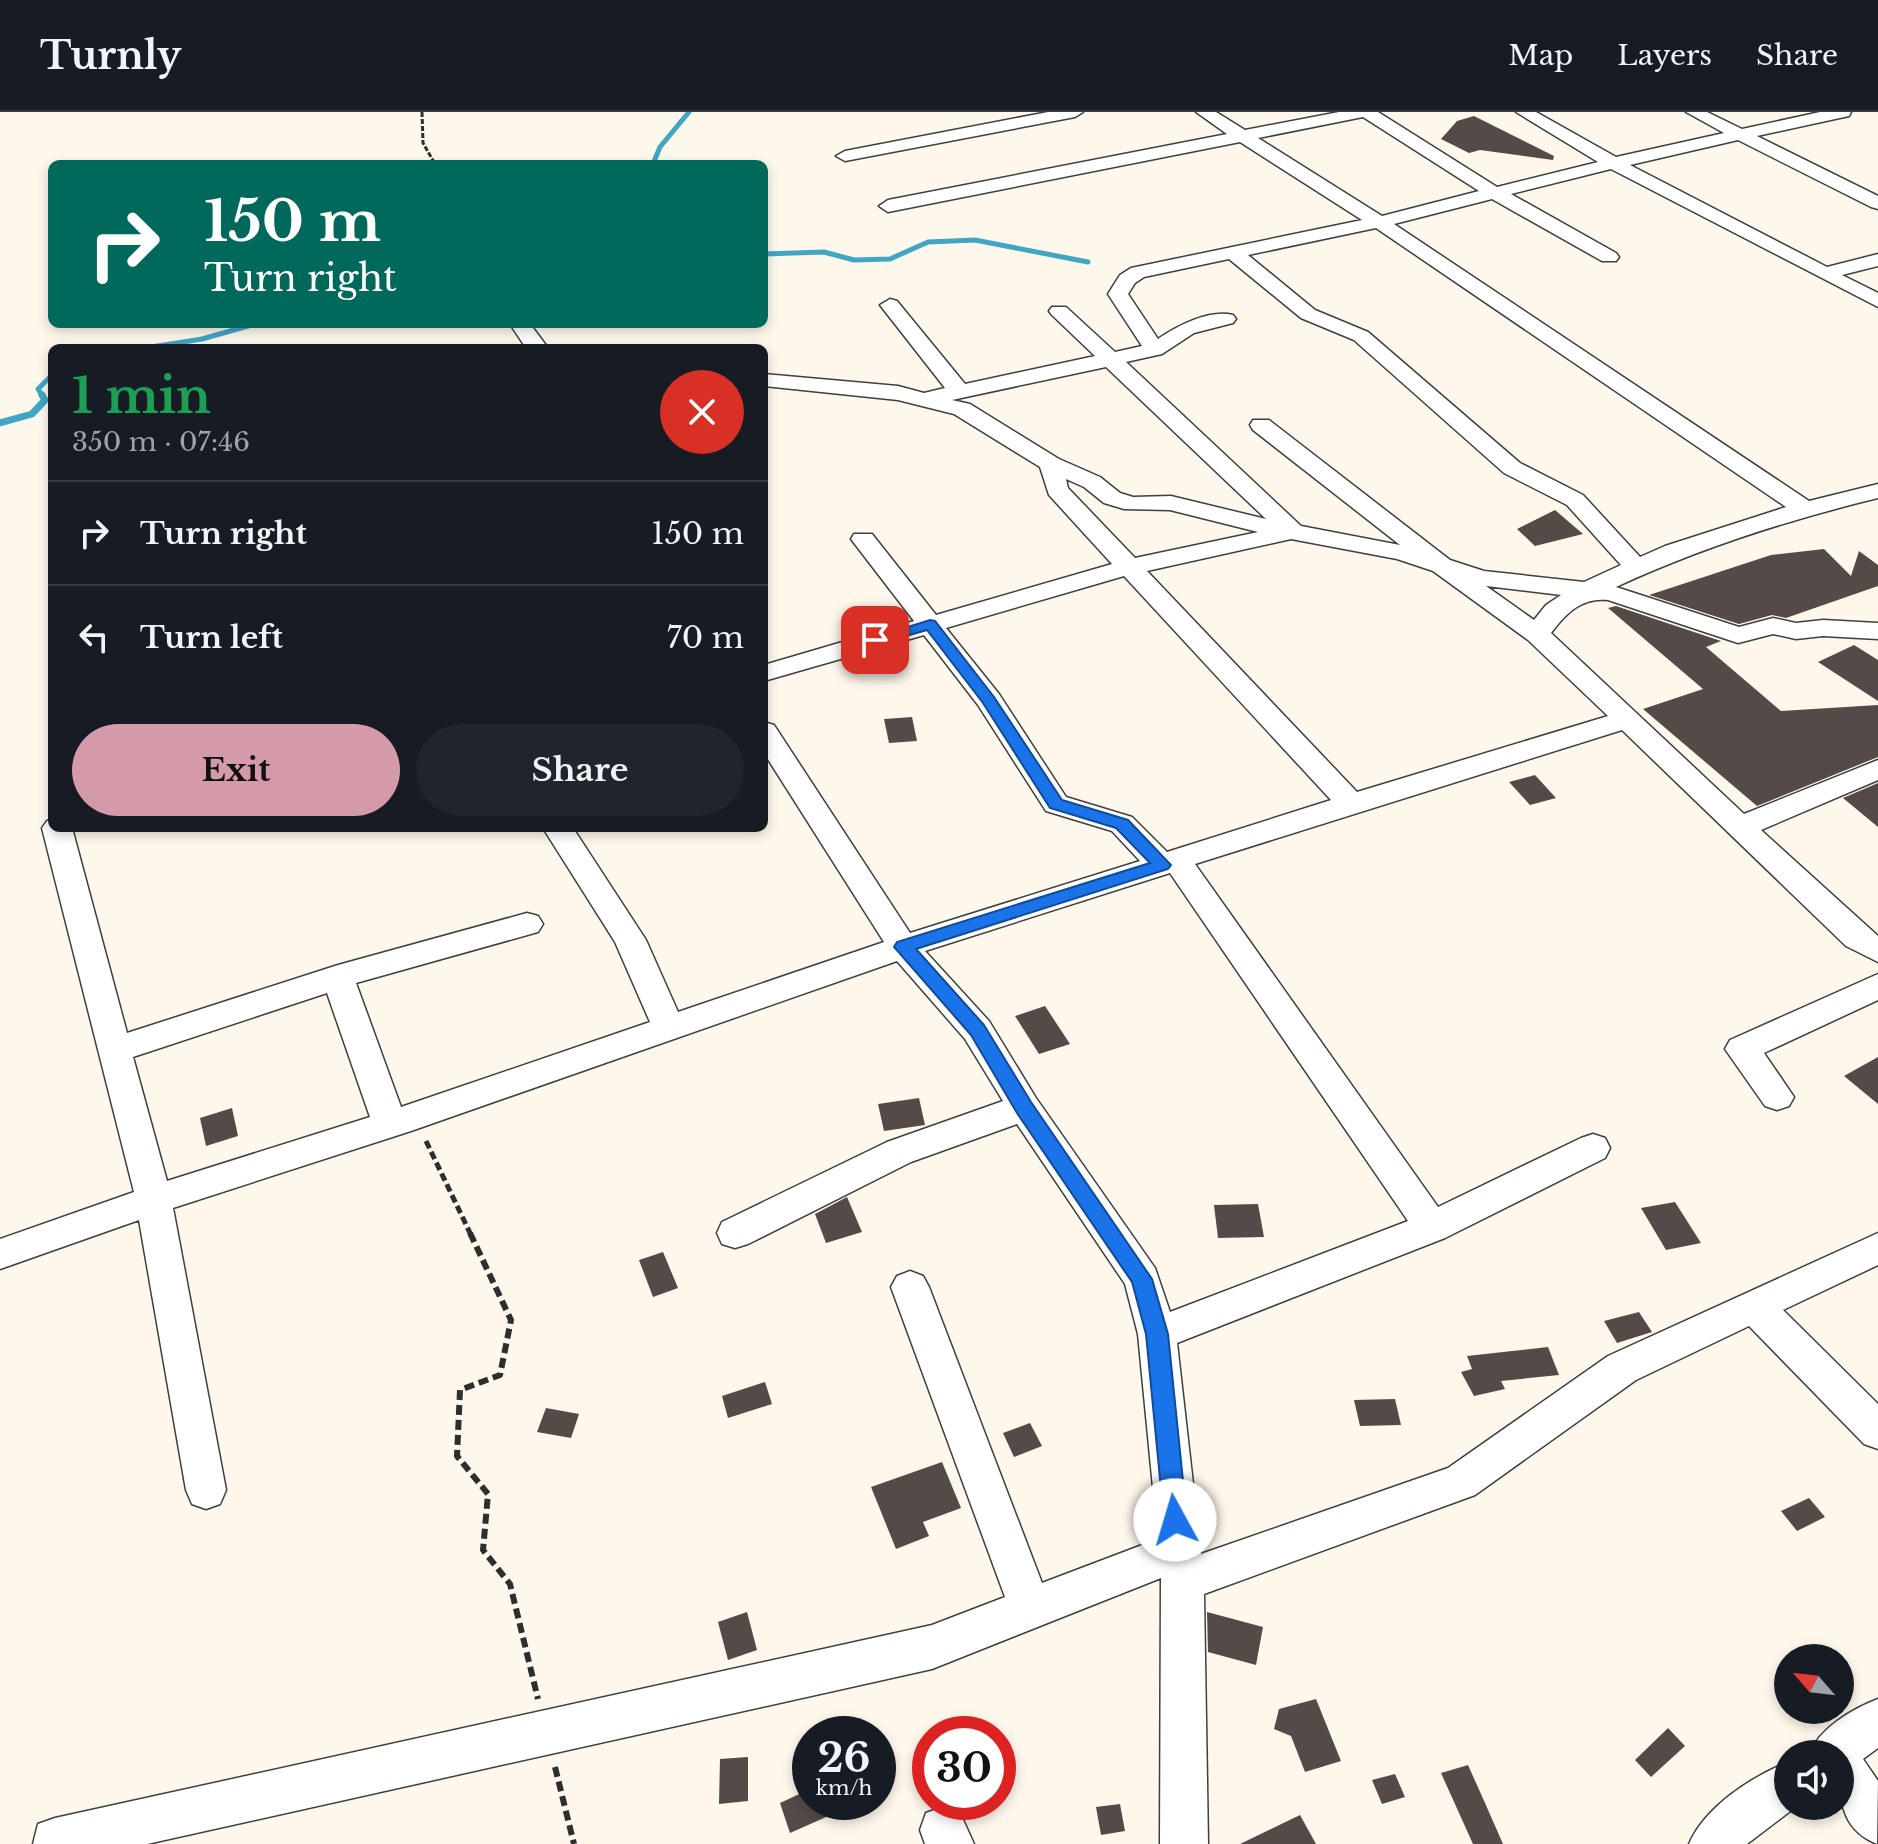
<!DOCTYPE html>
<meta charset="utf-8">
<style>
body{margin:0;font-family:"Libre Baskerville",serif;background:#20242c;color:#f1f3f6;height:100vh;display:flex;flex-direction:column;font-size:30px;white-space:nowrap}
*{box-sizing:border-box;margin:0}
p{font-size:26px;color:#9ea1a6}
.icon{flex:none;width:44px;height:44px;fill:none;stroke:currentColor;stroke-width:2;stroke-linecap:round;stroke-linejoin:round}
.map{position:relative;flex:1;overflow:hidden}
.details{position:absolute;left:48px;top:232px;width:720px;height:488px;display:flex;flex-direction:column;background:#171b24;border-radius:12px;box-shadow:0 4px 12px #0003}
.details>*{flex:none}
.guide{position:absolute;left:48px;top:48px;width:720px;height:168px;border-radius:12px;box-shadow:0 4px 12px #0003;background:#00695c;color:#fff;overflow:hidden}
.needle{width:52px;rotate:298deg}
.tools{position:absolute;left:1774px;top:1532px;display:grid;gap:16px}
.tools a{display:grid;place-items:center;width:80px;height:80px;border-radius:50%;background:#171b24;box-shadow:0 4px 12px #0003;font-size:40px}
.speed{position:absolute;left:792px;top:1604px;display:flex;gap:16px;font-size:40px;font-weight:700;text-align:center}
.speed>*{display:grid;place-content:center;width:104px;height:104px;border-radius:50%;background:#171b24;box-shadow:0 4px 12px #0003;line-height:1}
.speed small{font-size:20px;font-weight:400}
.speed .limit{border:12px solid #d22;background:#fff;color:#111}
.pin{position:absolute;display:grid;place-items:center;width:68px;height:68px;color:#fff;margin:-34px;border-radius:16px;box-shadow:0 4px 12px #0006}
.me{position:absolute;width:88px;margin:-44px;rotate:354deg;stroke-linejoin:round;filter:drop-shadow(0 0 6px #0008)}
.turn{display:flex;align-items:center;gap:28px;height:168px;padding:0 24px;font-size:36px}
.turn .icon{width:104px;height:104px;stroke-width:2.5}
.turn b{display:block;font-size:56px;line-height:68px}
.round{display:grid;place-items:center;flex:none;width:84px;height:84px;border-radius:42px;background:#20242c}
.summary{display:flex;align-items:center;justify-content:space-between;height:136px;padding:0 24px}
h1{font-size:48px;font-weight:800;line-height:60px;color:#1e9e55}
.cta{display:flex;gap:16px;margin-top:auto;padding:16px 24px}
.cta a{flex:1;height:92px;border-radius:48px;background:#d59aa9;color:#111;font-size:32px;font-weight:800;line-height:92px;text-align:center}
.cta a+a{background:#20242c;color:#f1f3f6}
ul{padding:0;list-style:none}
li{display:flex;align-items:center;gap:24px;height:104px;padding:0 24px;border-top:2px solid #363941}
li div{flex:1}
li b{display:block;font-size:30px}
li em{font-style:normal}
header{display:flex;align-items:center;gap:48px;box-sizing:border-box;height:112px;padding:0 40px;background:#171b24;border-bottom:2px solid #363941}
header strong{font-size:38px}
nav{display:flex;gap:44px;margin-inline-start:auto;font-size:28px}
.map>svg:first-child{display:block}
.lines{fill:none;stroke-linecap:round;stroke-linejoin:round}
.stream-far1{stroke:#40a6c4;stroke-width:5}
.stream{stroke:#40a6c4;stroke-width:7}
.building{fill:#544b49}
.minor-casing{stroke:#3f3f3f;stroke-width:3}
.path-far2{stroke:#2e2e2e;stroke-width:3;stroke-dasharray:5 2;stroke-linecap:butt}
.path-far1{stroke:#2e2e2e;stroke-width:5;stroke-dasharray:8 4;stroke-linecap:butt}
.path{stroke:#2e2e2e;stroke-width:6;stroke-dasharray:10 5;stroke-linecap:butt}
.minor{fill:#fff;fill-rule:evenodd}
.route{fill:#1a73e8;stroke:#114b97;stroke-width:2}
</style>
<header>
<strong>Turnly</strong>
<nav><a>Map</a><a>Layers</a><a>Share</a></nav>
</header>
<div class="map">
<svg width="1878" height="1732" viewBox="0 0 1878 1732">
<rect width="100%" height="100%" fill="#fef7ec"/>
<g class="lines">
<path class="stream-far1" d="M653,52L660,35L689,0
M764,142L824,140L854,148L890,147L928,130L975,128L1088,150
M145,236L202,227L255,212
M43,285L38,277L52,263"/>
<path class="stream" d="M0,311L32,302L45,288L42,283"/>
</g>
<path class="building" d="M1474,4L1554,44L1553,48L1480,38L1469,41L1441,27L1457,9Z
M1555,398L1583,422L1535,434L1517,417Z
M1824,437L1851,464L1859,439L1878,453V474L1786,506L1772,503L1739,512L1649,483L1771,443Z
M1616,494L1721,529L1706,535L1781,599L1878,593V645L1757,694L1643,597L1703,577L1608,496Z
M1854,533L1878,548V589L1818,550Z
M912,605L917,629L889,631L884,607Z
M1535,663L1556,686L1530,693L1509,670Z
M1878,671V715L1843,686Z
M1045,894L1070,932L1039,942L1015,904Z
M1878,945V992L1844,964Z
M919,986L925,1013L884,1019L878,992Z
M232,996L238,1024L206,1034L200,1006Z
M847,1085L862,1120L826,1131L815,1102Z
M1675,1090L1701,1131L1666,1138L1641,1096Z
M1258,1092L1264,1125L1218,1126L1214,1093Z
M663,1140L678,1176L653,1185L639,1148Z
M1639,1200L1652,1220L1617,1231L1604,1209Z
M1548,1235L1559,1263L1501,1269L1505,1277L1474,1284L1461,1260L1472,1257L1467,1244Z
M765,1270L772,1292L728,1306L722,1284Z
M1395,1287L1401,1313L1360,1314L1354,1288Z
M546,1296L579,1302L571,1326L537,1320Z
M1030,1311L1042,1334L1014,1345L1003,1321Z
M942,1350L961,1396L923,1410L929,1424L896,1437L871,1375Z
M1809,1386L1825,1405L1797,1419L1781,1399Z
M747,1500L757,1538L728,1548L718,1510Z
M1207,1500L1263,1515L1256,1553L1208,1540Z
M1316,1587L1341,1649L1305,1660L1291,1624L1274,1617L1279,1597Z
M1668,1616L1685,1634L1651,1665L1635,1648Z
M748,1645V1689L719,1692L720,1647Z
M1468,1653L1485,1691L1503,1732H1473L1441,1661Z
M1395,1662L1405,1685L1382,1692L1372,1668Z
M810,1677V1690H860L790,1721L780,1691Z
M1120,1692L1125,1719L1101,1723L1096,1695Z
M1300,1703L1316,1732H1240Z"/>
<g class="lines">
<g class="minor-casing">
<path id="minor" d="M1048,0H1083L1075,5L845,49L836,44L845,39Z
M1196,0H1216L1245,18L1339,0H1378L1497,75L1598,50L1516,0H1536L1616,45L1724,21L1686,0H1707L1742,17L1820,0H1851L1849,4L1757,24L1878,84V97L1871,95L1738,28L1630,53L1827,155L1878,142V154L1842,163L1878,181V195L1611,57L1511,82L1616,141L1619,145L1616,149H1602L1492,87L1394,112L1809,389L1878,372V386C1788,408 1700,436 1616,475L1739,515L1773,506L1796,511L1823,508L1878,511V527L1823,524L1796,527L1773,522L1738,531L1608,488C1582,485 1566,501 1551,521L1744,702L1878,648V668L1761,718L1878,824V850L1846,834L1622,618L1195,752L1438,1095L1581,1026L1593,1022L1605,1026L1610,1036L1605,1046L1445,1126L1177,1231L1201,1442L1448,1356L1608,1244L1878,1121V1153L1783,1198L1878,1292V1337L1864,1332L1749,1214L1636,1268L1475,1383L1204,1482L1208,1732H1160L1161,1466L932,1557L147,1732H33L38,1712L55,1706L932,1513L1005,1485L891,1175L897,1164L910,1159L923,1164L929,1175L1042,1471L1158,1427L1138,1222L1125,1172L1017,1012L911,1050L748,1132L735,1136L722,1132L717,1121L722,1110L887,1030L1003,989L965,927L897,849L411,1019L173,1096L226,1378L220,1392L206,1397L192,1392L186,1378L139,1108L0,1157V1127L134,1080L42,716L47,709L52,708V716H72L127,921L338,853L527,801L538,804L543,812L538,820L356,871L401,995L650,910L615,830L543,716H573L646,828L678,900L884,830L764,641V610L774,613L910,821L1140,749L1112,719L1046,699L978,593L924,523L764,569V553L914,509L851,427L854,422H872L936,503L1112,452L1049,383L1040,355L954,302L898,288L764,274V262L898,274L924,281L945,276L880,193L890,187L897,189L965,272L1095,244L1052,203L1049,199L1052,195H1066L1115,240L1142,234L1108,182L1120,163L1131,156L1362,108L1240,30L888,100L879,94L888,88L1227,22ZM1363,5L1479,79L1382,104L1258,26ZM1376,116L1786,395L1665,434L1640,445L1583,383L1520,351L1368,220L1315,198L1248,143ZM1229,147L1301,206L1354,228L1504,361L1567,393L1621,453L1584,470L1484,459L1450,448L1269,308H1253L1250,313L1253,318L1400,433L1301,414L1126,250L1162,242L1194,221L1233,211L1236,207L1233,203C1209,197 1177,214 1158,227L1128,182L1135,171L1144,165ZM1106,255L1266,407L1171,384L1133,385L1120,381L1100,365L1059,347L970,292L952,288ZM1066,367L1084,375L1104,391L1124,397L1170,398L1258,420L1135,446L1068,376ZM1291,427L1397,447L1433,459L1528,528L1608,604L1357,680L1147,459ZM1124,464L1331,688L1167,740L1132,705L1066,685L999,582L946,516ZM1486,474L1561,483L1546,493L1534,508ZM1170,761L1408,1109L1170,1200L1155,1156L1036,986L989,909L925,839ZM327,881L370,1005L167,1069L133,945Z
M510,212H530L548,236H526Z
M1878,862V888L1764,941L1794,985L1789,994L1777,998L1765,994L1725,937L1730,928Z
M1878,1587V1636L1863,1647L1878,1669L1877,1732C1836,1715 1840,1680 1840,1642H1809C1820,1616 1852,1597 1878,1587Z
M1788,1650V1694H1797L1747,1732H1689C1705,1695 1751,1665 1788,1650Z
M943,1695L960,1701L974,1732H925L920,1718L926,1701Z"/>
</g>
<path class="path-far2" d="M422,0L423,31L435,52"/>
<path class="path-far1" d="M426,1029L471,1123"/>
<path class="path" d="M470,1121L511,1208L500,1263L460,1278L457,1344L488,1382L483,1438L510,1472L538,1587
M555,1655L574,1732"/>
<use href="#minor" class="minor"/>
</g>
<path class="route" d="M930,508L935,509L994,585L1062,688L1128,708L1171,753L1168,757L916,837L984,913L1031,990L1152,1167L1168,1222L1187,1408L1184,1416L1175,1419L1167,1416L1164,1408L1146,1222L1132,1170L1017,1001L971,923L894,835L897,830L1150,751L1116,716L1050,696L983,591L927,518L875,533L867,528Z"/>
</svg>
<div class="tools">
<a><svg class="needle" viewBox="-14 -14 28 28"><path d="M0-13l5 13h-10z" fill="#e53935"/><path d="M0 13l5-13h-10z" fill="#9ea1a6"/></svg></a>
<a><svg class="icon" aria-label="sound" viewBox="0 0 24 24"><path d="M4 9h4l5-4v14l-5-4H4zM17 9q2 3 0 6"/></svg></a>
</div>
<div class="speed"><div>26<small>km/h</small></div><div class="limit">30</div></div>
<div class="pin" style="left:875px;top:528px;background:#d93025"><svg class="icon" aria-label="arrive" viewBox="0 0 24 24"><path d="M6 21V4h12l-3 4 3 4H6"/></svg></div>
<svg class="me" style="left:1175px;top:1408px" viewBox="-20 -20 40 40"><circle r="19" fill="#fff"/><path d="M0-13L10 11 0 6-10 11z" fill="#1a73e8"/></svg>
<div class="guide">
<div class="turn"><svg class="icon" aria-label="right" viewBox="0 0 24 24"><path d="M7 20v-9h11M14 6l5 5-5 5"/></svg><div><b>150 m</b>Turn right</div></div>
</div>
<section class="details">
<div class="summary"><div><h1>1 min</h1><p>350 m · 07:46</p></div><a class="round" style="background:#d93025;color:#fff"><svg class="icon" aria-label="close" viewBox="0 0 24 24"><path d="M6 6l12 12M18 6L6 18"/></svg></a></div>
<ul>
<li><svg class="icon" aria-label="right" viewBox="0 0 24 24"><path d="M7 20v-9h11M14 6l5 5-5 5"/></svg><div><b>Turn right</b></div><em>150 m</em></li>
<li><svg class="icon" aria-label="left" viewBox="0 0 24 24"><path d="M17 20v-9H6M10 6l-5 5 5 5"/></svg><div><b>Turn left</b></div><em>70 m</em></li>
</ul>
<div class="cta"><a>Exit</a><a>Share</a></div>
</section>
</div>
